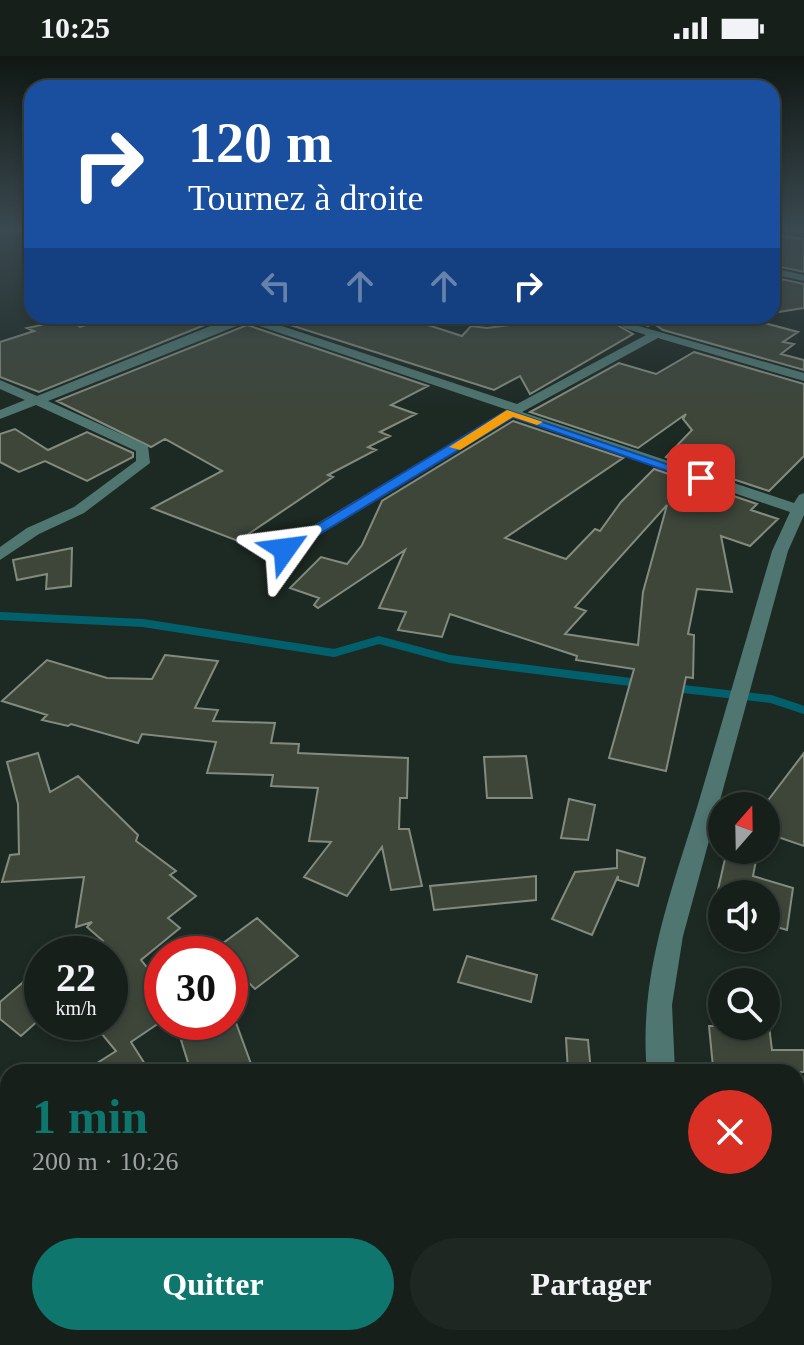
<!DOCTYPE html>
<html lang="fr">
<meta charset="utf-8">
<style>
body{margin:0;font-family:Georgia,serif;background:#1f2723;color:#f1f3f6;height:100vh;display:flex;flex-direction:column;font-size:30px;white-space:nowrap}
*{box-sizing:border-box;margin:0}
p{font-size:26px;color:#9ea2a2}
.icon{flex:none;width:44px;height:44px;fill:none;stroke:currentColor;stroke-width:2;stroke-linecap:round;stroke-linejoin:round}
.map{position:relative;flex:1;overflow:hidden}
.side{position:absolute;left:0px;top:1008px;width:804px;height:282px;display:flex;flex-direction:column;background:#161f1a;border-radius:24px 24px 0 0;box-shadow:0 4px 12px #0003,0 0 0 2px #353d39}
.side>*{flex:none}
.guide{position:absolute;left:24px;top:24px;width:756px;height:244px;border-radius:24px;box-shadow:0 4px 12px #0003,0 0 0 2px #353d39;background:#1a4fa0;color:#fff;overflow:hidden}
.needle{width:52px;rotate:20deg}
.tools{position:absolute;left:708px;top:736px;display:grid;gap:16px}
.tools a{display:grid;place-items:center;width:72px;height:72px;border-radius:50%;background:#161f1a;box-shadow:0 4px 12px #0003,0 0 0 2px #353d39;font-size:40px}
.speed{position:absolute;left:24px;top:880px;display:flex;gap:16px;font-size:40px;font-weight:700;text-align:center}
.speed>*{display:grid;place-content:center;width:104px;height:104px;border-radius:50%;background:#161f1a;box-shadow:0 4px 12px #0003,0 0 0 2px #353d39;line-height:1}
.speed small{font-size:20px;font-weight:400}
.speed .limit{border:12px solid #d22;background:#fff;color:#111}
.pin{position:absolute;display:grid;place-items:center;width:68px;height:68px;color:#fff;margin:-34px;border-radius:16px;box-shadow:0 4px 12px #0006}
.me{position:absolute;width:88px;margin:-44px;rotate:59deg;stroke-linejoin:round;filter:drop-shadow(0 0 6px #0008)}
.turn{display:flex;align-items:center;gap:28px;height:168px;padding:0 32px;font-size:36px}
.turn .icon{width:104px;height:104px;stroke-width:2.5}
.turn b{display:block;font-size:56px;line-height:68px}
.lanes{display:flex;align-items:center;height:76px;padding:0 32px;background:#0003;justify-content:center;gap:40px;direction:ltr}
.lanes .off{opacity:.35}
.round{display:grid;place-items:center;flex:none;width:84px;height:84px;border-radius:42px;background:#1f2723}
.head{display:flex;align-items:center;justify-content:space-between;height:136px;padding:0 32px}
h1{font-size:48px;font-weight:800;line-height:60px;color:#0f766e}
.primary-button{display:flex;gap:16px;margin-top:auto;padding:16px 32px}
.primary-button a{flex:1;height:92px;border-radius:48px;background:#0f766e;color:#fff;font-size:32px;font-weight:800;line-height:92px;text-align:center}
.primary-button a+a{background:#1f2723;color:#f1f3f6}
.status{display:flex;justify-content:space-between;align-items:center;height:56px;padding:0 40px;background:#161f1a;direction:ltr}
.status svg{height:22px;fill:currentColor}
.map>svg:first-child{display:block}
.lines{fill:none;stroke-linecap:round;stroke-linejoin:round}
.stream{stroke:#02606d;stroke-width:8}
.building{fill:#3e463a;stroke:#838b7f;stroke-width:2;fill-rule:evenodd}
.minor{fill:#507671;fill-rule:evenodd}
.route{fill:#1a73e8;stroke:#114b97;stroke-width:2}
.slow{fill:#f59e0b}
</style>
<div class="status"><b>10:25</b><svg viewBox="0 0 49 12"><path d="M0 12V9h3v3zM5 12V6h3v6zM10 12V3h3v9zM15 12V0h3v12zM26 1h20v11H26zM47 4h2v5h-2z"/></svg></div>
<div class="map">
<svg width="804" height="1289" viewBox="0 0 804 1289">
<rect width="100%" height="100%" fill="#1d2923"/>
<g class="lines">
<path class="stream" d="M0,560L143,567L334,597L379,584L450,603L638,627
M675,632L771,643L804,654"/>
</g>
<path class="building" d="M781,180L804,183V216L772,209Z
M772,221L804,228V252L772,257Z
M114,260H227L39,336L0,321V286L34,275L27,272L70,263L80,271Z
M262,260H400L462,280L471,270L487,272L570,261L738,260L798,276L783,286L794,288L781,298L804,304V314L663,274L653,267L648,270L629,264L619,270L633,278L530,338L520,320L494,334Z
M247,269L428,330L391,349L416,358L380,376L390,380L368,391L376,394L328,419L333,421L238,485L152,452L222,415L165,383L151,391L57,345Z
M694,296L804,328V400L769,435L666,401L692,374L683,363L686,358L638,392L530,356L619,307L656,318Z
M513,365L623,402L505,482L566,503L595,473L600,475L621,446L654,413L757,448L751,454L778,463L750,490L721,480L732,536L697,533L688,578L694,579L693,622L686,621L666,715L609,702L634,613L576,604L577,600L450,558L442,581L398,574L406,556L379,552L405,494L318,552L314,549L319,542L290,532L321,501L347,508L362,489L382,445ZM667,449L643,536L638,589L565,578L586,555L575,551Z
M15,373L48,394L87,376L133,397V401L87,425L45,405L19,416L0,406V378Z
M72,492L71,530L46,533L47,518L17,524L13,504Z
M165,599L218,605L195,652L218,654L213,665L275,667L271,687L299,688L298,697L408,702L407,742H400L399,773H409L422,830L391,834L382,791L347,840L304,821L331,786L309,785L318,732L271,730L273,719L207,717L216,686L142,678L138,687L71,668L68,670L42,664L47,659L2,645L47,604L107,622L152,623Z
M38,697L50,736L78,720L138,779L136,785L176,815L170,819L196,840L168,862L180,872L141,904L162,930V965L131,986L150,1016H83L116,995L92,966H110V897L99,888L103,885L87,871L92,866L76,871L84,821L2,826L10,799L19,798L18,748L7,706Z
M804,697V790L766,777V747Z
M526,700L532,742H487L484,701Z
M569,743L595,749L588,784L561,782Z
M617,794L645,802L638,830L618,824V820L592,879L552,863L575,816L617,812Z
M727,794H758L753,820L793,832L787,874L766,868V838H717Z
M536,820V844L434,854L430,830Z
M257,862L298,900L255,933L230,908V898H220L215,893Z
M467,900L537,919L531,946L458,926Z
M42,910V961L21,980L0,963V946Z
M235,964L254,1016H191L181,984Z
M709,970H769L772,994H804V1016H753L713,1011Z
M566,982L588,984L591,1016H568Z"/>
<g class="lines">
<path class="minor" d="M772,212L804,219V225L772,218Z
M235,260H252L517,348L646,279L624,272L622,270L628,267L804,317V325L658,282L522,356L794,447L799,439L804,437V459L788,495L683,880L672,949L675,1016H647C638,921 671,837 698,748C723,664 747,579 772,495L790,456L513,362L291,496H279V490L508,354L247,266L48,345L148,390L150,407L84,457L39,478L0,504V491L27,472L74,451L136,405V395L36,349L0,363V354L25,344L0,333V324L37,340Z
M0,1143L8,1146V1194L0,1191Z
M35,1282H70L73,1289H37Z
M711,1282H745L748,1289H712Z"/>
</g>
<linearGradient id="sky" x2="0" y2="1"><stop stop-color="#101713"/><stop offset="0.49" stop-color="#3a4950"/><stop offset="1" stop-color="#3a4950" stop-opacity="0"/></linearGradient>
<rect width="804" height="354" fill="url(#sky)"/>
<path class="route" d="M507,354L708,422L696,425L513,361L290,496L277,493Z"/>
<path class="slow" d="M507,354L543,366L537,369L513,361L460,394L449,391Z"/>
</svg>
<div class="tools">
<a><svg class="needle" viewBox="-14 -14 28 28"><path d="M0-13l5 13h-10z" fill="#e53935"/><path d="M0 13l5-13h-10z" fill="#9ea2a2"/></svg></a>
<a><svg class="icon" aria-label="sound" viewBox="0 0 24 24"><path d="M4 9h4l5-4v14l-5-4H4zM17 9q2 3 0 6"/></svg></a>
<a><svg class="icon" aria-label="search" viewBox="0 0 24 24"><circle cx="10" cy="10" r="6"/><path d="M15 15l6 6"/></svg></a>
</div>
<div class="speed"><div>22<small>km/h</small></div><div class="limit">30</div></div>
<div class="pin" style="left:701px;top:422px;background:#d93025"><svg class="icon" aria-label="arrive" viewBox="0 0 24 24"><path d="M6 21V4h12l-3 4 3 4H6"/></svg></div>
<svg class="me" style="left:285px;top:493px" viewBox="-20 -20 40 40"><path d="M0-17L14 15 0 8-14 15z" fill="#1a73e8" stroke="#fff" stroke-width="4"/></svg>
<div class="guide">
<div class="turn"><svg class="icon" aria-label="right" viewBox="0 0 24 24"><path d="M7 20v-9h11M14 6l5 5-5 5"/></svg><div><b>120 m</b>Tournez à droite</div></div>
<div class="lanes"><svg class="icon off" aria-label="left" viewBox="0 0 24 24"><path d="M17 20v-9H6M10 6l-5 5 5 5"/></svg><svg class="icon off" aria-label="ahead" viewBox="0 0 24 24"><path d="M12 20V5M6 11l6-6 6 6"/></svg><svg class="icon off" aria-label="ahead" viewBox="0 0 24 24"><path d="M12 20V5M6 11l6-6 6 6"/></svg><svg class="icon" aria-label="right" viewBox="0 0 24 24"><path d="M7 20v-9h11M14 6l5 5-5 5"/></svg></div>
</div>
<section class="side">
<div class="head"><div><h1>1 min</h1><p>200 m · 10:26</p></div><a class="round" style="background:#d93025;color:#fff"><svg class="icon" aria-label="close" viewBox="0 0 24 24"><path d="M6 6l12 12M18 6L6 18"/></svg></a></div>
<div class="primary-button"><a>Quitter</a><a>Partager</a></div>
</section>
</div>
